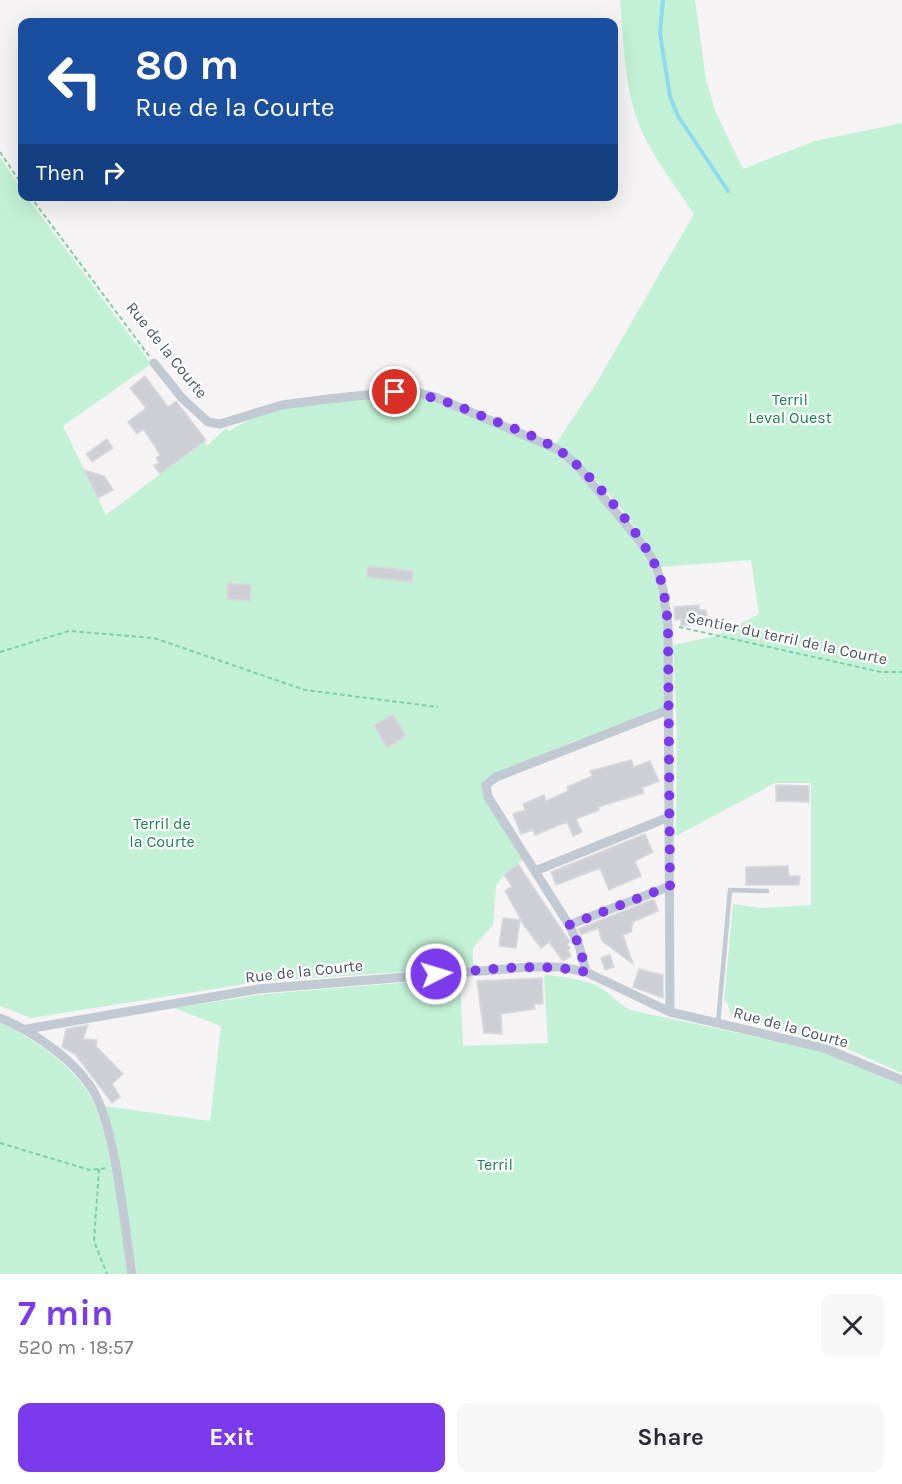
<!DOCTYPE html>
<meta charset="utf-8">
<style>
body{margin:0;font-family:Karla,sans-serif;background:#f7f7f7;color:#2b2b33;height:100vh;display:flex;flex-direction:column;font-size:22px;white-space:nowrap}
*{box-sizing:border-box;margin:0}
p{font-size:20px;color:#7c7c81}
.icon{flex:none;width:33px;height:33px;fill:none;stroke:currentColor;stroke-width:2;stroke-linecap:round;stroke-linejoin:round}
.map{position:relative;height:1274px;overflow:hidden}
.sheet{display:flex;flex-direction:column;background:#fff;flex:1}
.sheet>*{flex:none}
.top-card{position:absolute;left:18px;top:18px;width:600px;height:183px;border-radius:12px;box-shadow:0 6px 24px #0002;background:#1a4fa0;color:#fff;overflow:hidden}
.pin{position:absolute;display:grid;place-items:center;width:51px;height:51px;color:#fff;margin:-26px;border:3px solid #fff;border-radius:50%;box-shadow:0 2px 6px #0007}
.me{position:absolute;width:66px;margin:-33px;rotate:85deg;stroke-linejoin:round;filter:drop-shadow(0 0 4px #0008)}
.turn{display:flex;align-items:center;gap:21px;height:126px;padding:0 18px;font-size:27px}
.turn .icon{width:78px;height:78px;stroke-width:2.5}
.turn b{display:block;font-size:42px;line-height:51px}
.then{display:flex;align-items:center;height:57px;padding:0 18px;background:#0003;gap:12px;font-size:22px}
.round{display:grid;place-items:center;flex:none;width:63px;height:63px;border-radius:12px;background:#f7f7f7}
.head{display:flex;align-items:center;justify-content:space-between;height:102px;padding:0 18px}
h1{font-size:36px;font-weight:700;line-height:45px;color:#7c3aed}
.cta{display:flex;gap:12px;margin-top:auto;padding:12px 18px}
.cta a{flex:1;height:69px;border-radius:12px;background:#7c3aed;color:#fff;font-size:24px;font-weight:700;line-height:69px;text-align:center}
.cta a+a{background:#f7f7f7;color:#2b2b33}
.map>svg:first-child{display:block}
.green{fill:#c3f1d5}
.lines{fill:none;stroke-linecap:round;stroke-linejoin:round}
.stream{stroke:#90daee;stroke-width:4}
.building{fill:#cdcfd5;stroke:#d7d9de;stroke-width:1.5}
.path{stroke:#7ad0a6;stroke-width:2;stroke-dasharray:4.5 3;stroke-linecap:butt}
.lane{stroke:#c1cad2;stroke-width:4.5}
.street{stroke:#c1cad2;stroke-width:9}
.route{stroke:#7c3aed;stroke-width:10;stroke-dasharray:0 18}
.labels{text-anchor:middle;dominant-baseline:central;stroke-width:4.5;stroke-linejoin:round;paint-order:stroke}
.street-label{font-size:16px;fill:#4a5661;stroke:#fff}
.park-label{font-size:16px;fill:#17864f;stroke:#fff}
</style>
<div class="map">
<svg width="902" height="1274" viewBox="0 0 902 1274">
<rect width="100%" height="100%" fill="#f5f3f3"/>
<path class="green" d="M620,0H695L706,79L715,111L743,169L815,141L902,123V1073L834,1043L732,1018L727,1002L724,1001L733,904L761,908L811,905V783H775L676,836L677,731L673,645L716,636L759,614L751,560L660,567C635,521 598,475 555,445L597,382L694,214C673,182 645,148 634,110C624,75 623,37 620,0Z
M0,157L22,190V196L27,197L151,364L63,426L106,515L204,441L207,446L226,428L228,431L261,414L278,409L397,395L428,397L556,453L576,470L642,551L651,568L659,589L664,617L665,708L574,741L485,779L482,784L524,859L504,875L496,886L493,925L473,948V967L257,982L31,1018L0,1006Z
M544,975C559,976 592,980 604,990C613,997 620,1004 630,1010L821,1051L902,1085V1274H137L114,1139L105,1106L210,1121L221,1026L174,1008L266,994L460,978L463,1046L548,1043Z
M0,1023C29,1035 73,1066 89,1094C113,1135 120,1225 128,1274H0Z"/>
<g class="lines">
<path class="stream" d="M663,0L660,33L670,97L678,116L728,191"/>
</g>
<path class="building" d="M145,376L168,407L176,401L206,440L160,474L154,466L159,463L156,458L160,455L154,445L143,429L137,434L128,422L146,408L130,388Z
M107,439L113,448L92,462L86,454Z
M84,470L104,476L113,490L98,498Z
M368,566L413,571L412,582L367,577Z
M228,583L251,585L250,601L227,599Z
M699,605V610H706L708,624L681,626V619L675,620L674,607Z
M393,714L406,736L387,748L374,725Z
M631,760L634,767L650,761L659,781L642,788L644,793L598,807L599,810L576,819L582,832L573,836L567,822L535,835L533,830L521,834L513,814L525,810L523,804L544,795L546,801L568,791L567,787L592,776L590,771Z
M776,785L809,786V802L776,801Z
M645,834L653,852L635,861L641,876L609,890L600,868L556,885L551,872Z
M518,864L570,942L567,944L570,948L568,950L571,956L563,961L549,942L541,948L525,927L505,891L512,886L504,875Z
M788,866L789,876H800L799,885H746V867Z
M654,899L658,911L633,922L631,932L623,935L633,964L602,941L598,928L581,935L578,929Z
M503,918L520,920L516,948L499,946Z
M610,955L614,967L605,970L601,958Z
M639,969L663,975V998L633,987Z
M542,978L543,1004H534L535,1009L501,1014L502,1034L484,1033L477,981Z
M88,1025L83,1039L97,1040L96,1046L123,1074L112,1084L120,1097L112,1103L75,1054L62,1047L66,1029Z"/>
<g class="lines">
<path class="path" d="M0,152L22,185
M30,196L149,356
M679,627L881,672H902
M0,652L69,631L154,638L305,690L438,707
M0,1143L90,1170L107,1168
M99,1169L94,1241L107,1274"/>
<path class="lane" d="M718,1023L730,890L767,891"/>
<path class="street" d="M154,363L182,398L208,422L220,424L282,405L328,399L395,392L418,393L435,397L557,449L576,464L646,549L656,566L663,589L668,625L670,1012
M535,871L669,817
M569,925L670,886
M586,972L579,945L569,925L488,797L486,785L496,777L668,710
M0,1018C33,1031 78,1062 95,1094C117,1137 124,1224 132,1274
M27,1029L258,989L530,967H560L586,972L670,1012L824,1048L902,1080"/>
</g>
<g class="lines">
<path class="route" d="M395,392C428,393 453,404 482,416C507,426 534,435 557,449C587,468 642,535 656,567C664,585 666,605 668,625L670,886L569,925L579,945L586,972C536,962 486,970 436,974"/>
</g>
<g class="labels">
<g class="street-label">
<text transform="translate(167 350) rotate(51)">Rue de la Courte</text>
<text transform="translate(787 638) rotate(12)">Sentier du terril de la Courte</text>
<text transform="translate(304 971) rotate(-6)">Rue de la Courte</text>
<text transform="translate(791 1027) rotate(15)">Rue de la Courte</text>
</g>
<g class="park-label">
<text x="790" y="399">Terril<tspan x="790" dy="18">Leval Ouest</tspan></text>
<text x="162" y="823">Terril de<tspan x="162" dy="18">la Courte</tspan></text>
<text x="495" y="1164">Terril</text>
</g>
</g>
</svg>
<div class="pin" style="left:395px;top:392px;background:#d93025"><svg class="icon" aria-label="arrive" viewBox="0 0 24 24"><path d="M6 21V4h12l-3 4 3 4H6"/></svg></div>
<svg class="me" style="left:436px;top:974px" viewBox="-20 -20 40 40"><circle r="17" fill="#7c3aed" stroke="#fff" stroke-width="3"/><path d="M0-11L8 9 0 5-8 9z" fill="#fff"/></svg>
<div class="top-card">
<div class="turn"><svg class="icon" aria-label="left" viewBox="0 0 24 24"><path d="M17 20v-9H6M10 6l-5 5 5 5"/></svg><div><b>80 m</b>Rue de la Courte</div></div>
<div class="then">Then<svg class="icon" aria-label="right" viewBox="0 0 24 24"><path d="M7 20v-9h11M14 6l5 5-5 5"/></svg></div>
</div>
</div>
<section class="sheet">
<div class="head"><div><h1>7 min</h1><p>520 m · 18:57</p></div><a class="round"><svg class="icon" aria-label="close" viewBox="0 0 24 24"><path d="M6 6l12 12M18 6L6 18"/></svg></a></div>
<div class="cta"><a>Exit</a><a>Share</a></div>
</section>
